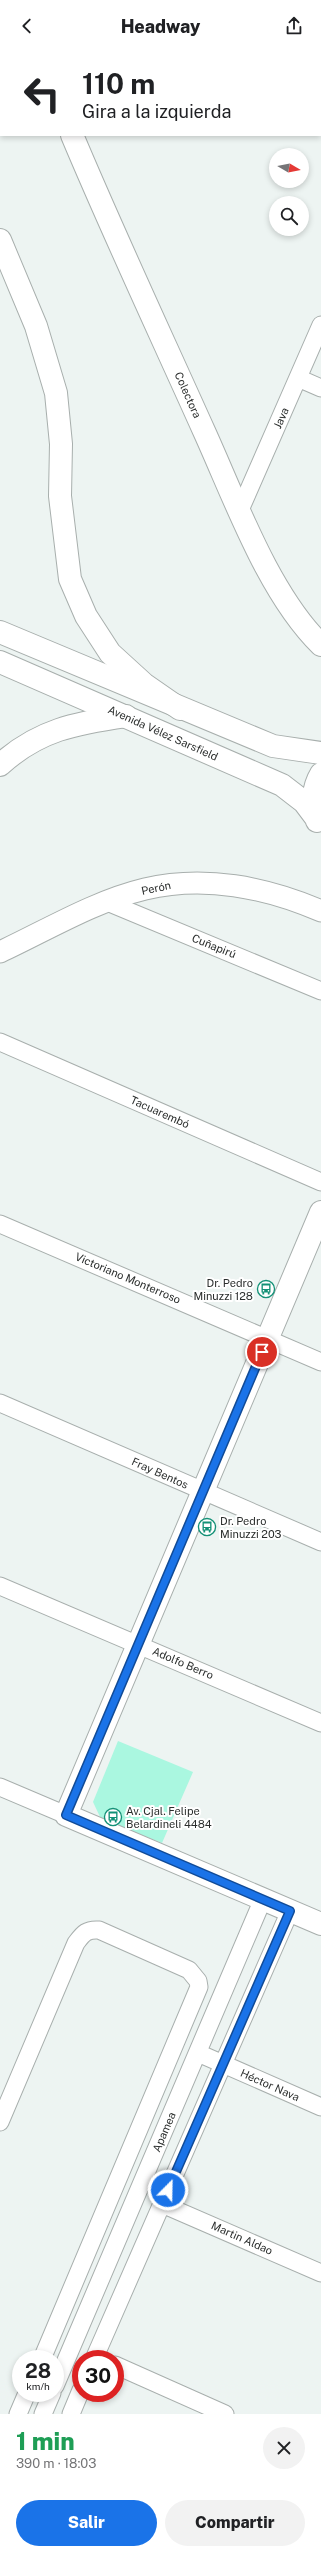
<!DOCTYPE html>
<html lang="es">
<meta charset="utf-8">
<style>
body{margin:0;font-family:"Public Sans",sans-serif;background:#f2f2f2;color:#202124;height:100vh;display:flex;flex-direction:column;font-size:15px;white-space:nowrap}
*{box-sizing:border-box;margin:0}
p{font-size:13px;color:#757577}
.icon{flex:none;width:22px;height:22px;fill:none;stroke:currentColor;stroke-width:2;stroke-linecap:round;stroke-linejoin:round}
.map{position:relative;height:2362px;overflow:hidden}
.sheet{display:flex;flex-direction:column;background:#fff;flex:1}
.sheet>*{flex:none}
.hud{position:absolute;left:0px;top:0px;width:321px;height:84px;box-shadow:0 2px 6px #0003;background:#fff;color:#202124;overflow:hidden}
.needle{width:26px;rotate:100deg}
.tools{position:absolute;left:269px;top:96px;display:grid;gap:8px}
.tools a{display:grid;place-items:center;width:40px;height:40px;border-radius:50%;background:#fff;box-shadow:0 2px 6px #0003;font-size:20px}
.speed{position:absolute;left:12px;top:2298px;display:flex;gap:8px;font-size:20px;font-weight:700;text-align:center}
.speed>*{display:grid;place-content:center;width:52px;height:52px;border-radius:50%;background:#fff;box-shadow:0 2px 6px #0003;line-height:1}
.speed small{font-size:10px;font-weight:400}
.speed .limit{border:6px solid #d22;background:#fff;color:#111}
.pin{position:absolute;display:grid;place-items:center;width:34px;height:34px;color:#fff;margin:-17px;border:2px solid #fff;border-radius:50%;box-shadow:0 1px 4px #0007}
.me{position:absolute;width:44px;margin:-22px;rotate:23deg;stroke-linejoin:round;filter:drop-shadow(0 0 3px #0008)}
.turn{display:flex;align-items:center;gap:14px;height:84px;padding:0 16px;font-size:18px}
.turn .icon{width:52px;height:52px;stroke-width:2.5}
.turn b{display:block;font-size:28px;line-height:34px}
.round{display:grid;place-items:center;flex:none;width:42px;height:42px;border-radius:21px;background:#f2f2f2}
.overview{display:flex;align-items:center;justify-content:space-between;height:68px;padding:0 16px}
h1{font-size:24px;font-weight:800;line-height:30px;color:#1e9e55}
.primary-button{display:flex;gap:8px;margin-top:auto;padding:8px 16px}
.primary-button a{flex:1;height:46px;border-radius:24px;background:#1a73e8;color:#fff;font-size:16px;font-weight:800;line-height:46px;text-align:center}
.primary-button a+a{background:#f2f2f2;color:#202124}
header{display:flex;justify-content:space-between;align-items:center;height:52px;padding:0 16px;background:#fff;font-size:18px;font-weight:800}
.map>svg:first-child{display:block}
.green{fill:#aaf7e0}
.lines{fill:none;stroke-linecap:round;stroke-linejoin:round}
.minor-casing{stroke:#a8afad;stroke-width:19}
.tertiary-casing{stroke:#a8afad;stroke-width:23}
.secondary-casing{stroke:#a8afad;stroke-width:24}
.primary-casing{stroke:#a8afad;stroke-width:24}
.motorway-casing{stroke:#a8afad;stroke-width:24}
.minor{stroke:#fff;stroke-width:17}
.tertiary{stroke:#fff;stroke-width:21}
.secondary{stroke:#fff;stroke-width:22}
.primary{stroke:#fff;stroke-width:22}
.motorway{stroke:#fff;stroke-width:22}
.route-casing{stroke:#114b97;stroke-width:10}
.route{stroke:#1a73e8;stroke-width:7}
.labels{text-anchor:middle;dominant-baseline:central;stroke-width:4;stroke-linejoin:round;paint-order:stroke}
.street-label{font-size:11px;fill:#2b2e2d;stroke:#fff}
.poi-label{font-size:11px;fill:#2b2e2d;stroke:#fff;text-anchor:start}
</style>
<header><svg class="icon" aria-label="back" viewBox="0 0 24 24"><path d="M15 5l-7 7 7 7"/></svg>Headway<svg class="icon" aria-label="share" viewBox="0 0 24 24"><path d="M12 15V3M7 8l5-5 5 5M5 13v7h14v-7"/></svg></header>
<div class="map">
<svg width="321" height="2362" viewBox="0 0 321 2362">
<rect width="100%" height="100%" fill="#edf4f2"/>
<path class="green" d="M118,1689L193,1720L162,1791L101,1767L93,1750Z"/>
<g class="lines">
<g class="minor-casing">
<path id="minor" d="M298,326L321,336
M240,458L321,273
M107,850L321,939
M0,990L321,1130
M0,1172L321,1310
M0,1351L321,1490
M0,1534L321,1671
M0,1735L66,1763
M198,2001L321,2055
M0,2070L76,1891C83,1882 86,1877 99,1878L189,1918L198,1929L199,1935L42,2307
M162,2152L321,2221
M94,2307L290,1859
M115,2313L225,2362
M55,2334L263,1847
M18,2362L27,2341
M43,2362L52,2341
M71,2362L81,2338"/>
</g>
<g class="tertiary-casing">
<path id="tertiary" d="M0,900C47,878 95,849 145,837C204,823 266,835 321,859"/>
</g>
<g class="secondary-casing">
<path id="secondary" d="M37,0L38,1
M72,83C114,183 160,281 204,379C235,447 268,541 321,593
M321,1160L66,1763L321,1872"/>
</g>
<g class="primary-casing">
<path id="primary" d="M0,580L273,694L321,701
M0,610L282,733L304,750L316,766
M317,769C311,754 313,735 321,722"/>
</g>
<g class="motorway-casing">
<path id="motorway" d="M0,188L36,274L56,341L61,392L60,444L70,527L86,564L110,601L144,632L180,657
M0,713C38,678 76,671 126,664"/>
</g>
<use href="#minor" class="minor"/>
<use href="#tertiary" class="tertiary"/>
<use href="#secondary" class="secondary"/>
<use href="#primary" class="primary"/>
<use href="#motorway" class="motorway"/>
</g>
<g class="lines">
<g class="route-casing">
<path id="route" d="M168,2138L290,1859L66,1763L262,1300"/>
</g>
<use href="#route" class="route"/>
</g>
<defs>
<g id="bus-ring" transform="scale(0.9)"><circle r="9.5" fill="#fff" stroke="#149177" stroke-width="1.5"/><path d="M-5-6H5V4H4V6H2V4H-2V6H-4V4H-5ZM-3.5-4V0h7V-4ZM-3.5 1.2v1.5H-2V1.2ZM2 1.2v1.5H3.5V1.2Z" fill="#149177"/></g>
</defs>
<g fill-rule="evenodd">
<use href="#bus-ring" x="266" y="1237"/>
<use href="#bus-ring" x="207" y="1475"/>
<use href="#bus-ring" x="113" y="1765"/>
</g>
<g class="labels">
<g class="street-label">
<text transform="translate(188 343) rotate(66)">Colectora</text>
<text transform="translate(281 366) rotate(-66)">Java</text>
<text transform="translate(163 681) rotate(24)">Avenida Vélez Sarsfield</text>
<text transform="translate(156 836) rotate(-12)">Perón</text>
<text transform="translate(214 894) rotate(22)">Cuñapirú</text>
<text transform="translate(160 1060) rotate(24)">Tacuarembó</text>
<text transform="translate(128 1226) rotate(23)">Victoriano Monterroso</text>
<text transform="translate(160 1421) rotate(24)">Fray Bentos</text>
<text transform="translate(183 1611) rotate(23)">Adolfo Berro</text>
<text transform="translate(270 2033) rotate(24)">Héctor Nava</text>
<text transform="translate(164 2080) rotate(-67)">Apamea</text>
<text transform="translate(242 2186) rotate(24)">Martin Aldao</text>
</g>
<g class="poi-label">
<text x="253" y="1231" text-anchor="end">Dr. Pedro<tspan x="253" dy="13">Minuzzi 128</tspan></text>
<text x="220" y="1469">Dr. Pedro<tspan x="220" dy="13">Minuzzi 203</tspan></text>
<text x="126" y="1759">Av. Cjal. Felipe<tspan x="126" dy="13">Belardineli 4484</tspan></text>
</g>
</g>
</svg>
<div class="tools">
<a><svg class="needle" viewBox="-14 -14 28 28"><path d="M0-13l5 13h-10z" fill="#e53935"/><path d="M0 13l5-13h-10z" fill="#757577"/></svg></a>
<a><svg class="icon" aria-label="search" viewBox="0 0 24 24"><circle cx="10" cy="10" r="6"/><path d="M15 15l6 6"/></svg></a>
</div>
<div class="speed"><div>28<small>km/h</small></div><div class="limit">30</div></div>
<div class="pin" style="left:262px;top:1300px;background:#d93025"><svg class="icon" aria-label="arrive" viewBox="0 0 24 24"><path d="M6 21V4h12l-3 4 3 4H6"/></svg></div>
<svg class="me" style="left:168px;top:2138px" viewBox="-20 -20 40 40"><circle r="17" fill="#1a73e8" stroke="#fff" stroke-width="3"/><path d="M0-11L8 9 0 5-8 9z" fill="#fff"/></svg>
<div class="hud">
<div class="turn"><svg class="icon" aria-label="left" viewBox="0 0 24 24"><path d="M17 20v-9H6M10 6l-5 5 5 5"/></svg><div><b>110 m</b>Gira a la izquierda</div></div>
</div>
</div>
<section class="sheet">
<div class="overview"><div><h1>1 min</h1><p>390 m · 18:03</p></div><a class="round"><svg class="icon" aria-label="close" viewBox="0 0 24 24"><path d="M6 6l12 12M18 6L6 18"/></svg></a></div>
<div class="primary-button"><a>Salir</a><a>Compartir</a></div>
</section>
